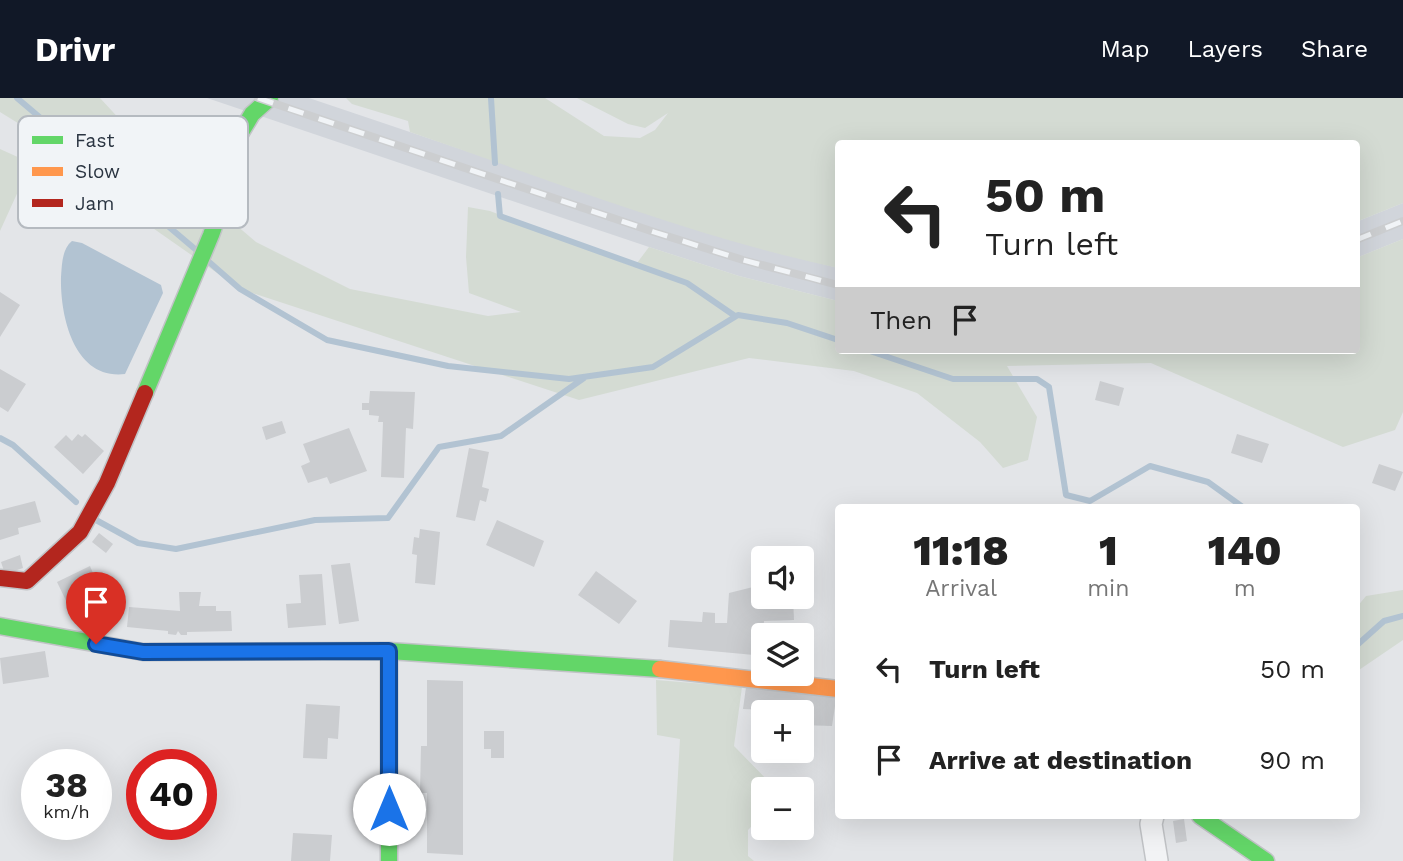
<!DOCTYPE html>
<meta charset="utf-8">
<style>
body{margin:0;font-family:"Work Sans",sans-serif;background:#f6f6f6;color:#222;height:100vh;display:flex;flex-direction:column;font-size:26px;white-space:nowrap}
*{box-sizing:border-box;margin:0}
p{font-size:23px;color:#767676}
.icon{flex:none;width:38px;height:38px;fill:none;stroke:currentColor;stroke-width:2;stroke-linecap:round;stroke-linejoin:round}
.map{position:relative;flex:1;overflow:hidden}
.drawer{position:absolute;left:835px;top:406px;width:525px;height:315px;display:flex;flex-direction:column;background:#fff;border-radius:7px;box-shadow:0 7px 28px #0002}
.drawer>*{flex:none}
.top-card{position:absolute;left:835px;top:42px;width:525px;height:214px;border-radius:7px;box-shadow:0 7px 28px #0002;background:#fff;color:#222;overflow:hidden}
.fabs{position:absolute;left:751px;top:448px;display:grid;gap:14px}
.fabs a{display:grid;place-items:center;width:63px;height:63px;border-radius:7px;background:#fff;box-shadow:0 7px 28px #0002;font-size:35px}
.speed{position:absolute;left:21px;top:651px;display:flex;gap:14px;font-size:35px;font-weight:700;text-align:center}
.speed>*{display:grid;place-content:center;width:91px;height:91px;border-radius:50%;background:#fff;box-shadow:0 7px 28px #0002;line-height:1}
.speed small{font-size:18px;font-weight:400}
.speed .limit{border:10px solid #d22;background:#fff;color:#111}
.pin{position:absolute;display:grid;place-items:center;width:60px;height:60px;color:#fff;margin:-72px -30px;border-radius:50% 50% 50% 0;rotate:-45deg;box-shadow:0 0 7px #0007}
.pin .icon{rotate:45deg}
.me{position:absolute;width:77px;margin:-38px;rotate:0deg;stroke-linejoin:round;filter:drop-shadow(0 0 5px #0008)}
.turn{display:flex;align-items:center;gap:24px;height:147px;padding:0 35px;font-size:32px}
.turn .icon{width:91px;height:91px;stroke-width:2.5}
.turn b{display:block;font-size:49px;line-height:60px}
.then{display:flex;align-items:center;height:66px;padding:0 35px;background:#0003;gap:14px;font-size:26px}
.eta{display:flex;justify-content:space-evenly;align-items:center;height:119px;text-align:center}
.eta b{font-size:42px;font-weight:800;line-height:49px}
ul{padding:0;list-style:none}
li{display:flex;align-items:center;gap:21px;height:91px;padding:0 35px}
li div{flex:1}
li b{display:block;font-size:26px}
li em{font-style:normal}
header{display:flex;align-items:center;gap:42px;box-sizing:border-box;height:98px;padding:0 35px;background:#111827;color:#fff}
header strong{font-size:33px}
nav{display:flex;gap:38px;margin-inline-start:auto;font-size:24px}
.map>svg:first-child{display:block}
.built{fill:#d1d5db}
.green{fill:#d4dbd3}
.water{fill:#b2c3d2}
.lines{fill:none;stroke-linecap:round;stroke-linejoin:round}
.stream{stroke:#b2c3d2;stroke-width:6}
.building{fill:#cbcdd0}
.street-casing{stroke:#c1c3c6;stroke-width:24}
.fast-casing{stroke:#c1c3c6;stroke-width:19}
.slow-casing{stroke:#c1c3c6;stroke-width:19}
.jam-casing{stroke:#c1c3c6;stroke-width:19}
.street{stroke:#f2f3f5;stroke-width:21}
.fast{stroke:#63d668;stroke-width:16}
.slow{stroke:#ff974d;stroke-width:16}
.jam{stroke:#b3261e;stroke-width:16}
.rail-casing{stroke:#ccced0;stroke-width:8}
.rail{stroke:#f1f4f7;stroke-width:5;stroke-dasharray:16;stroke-linecap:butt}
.route-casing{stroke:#114b97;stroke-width:18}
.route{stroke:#1a73e8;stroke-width:12}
.key{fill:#f1f4f7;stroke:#b5bac0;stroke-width:2}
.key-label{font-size:19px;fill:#2a3441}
</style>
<header>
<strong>Drivr</strong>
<nav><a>Map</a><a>Layers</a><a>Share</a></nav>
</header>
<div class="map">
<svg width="1403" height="763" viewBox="0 0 1403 763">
<rect width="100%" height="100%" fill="#e3e5e8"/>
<path class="built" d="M207,0H309L659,118L748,146L838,170V203L739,178L649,149Z
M1403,105V141L1356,160V124Z"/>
<path class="green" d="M0,0H100L149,53L256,144L350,191L488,218L521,214L469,195L466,159L468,109L490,113L634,169L649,149L739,178L838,203V252H1356V160L1403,141V314L1395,332L1343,349L1151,265L1007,268L1037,319L1028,362L1003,370L980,344L917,295L854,273L749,260L579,302L240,191L87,84L21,27L0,14Z
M346,0H545L604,38L640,40L655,32L668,15L645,30L628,26L577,0H1403V105L1356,124V46H838V170C694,139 550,82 410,34L408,23L352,6Z
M0,51L31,65L0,133Z
M1403,492V542L1356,574V510L1366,498Z
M656,582L742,589L734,648L776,691H763V716L748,732V758L754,763H673L680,641L657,637Z"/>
<path class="water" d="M72,143L82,145L161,187L163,195L125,276C73,282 60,216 61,179C62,166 62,151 72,143Z"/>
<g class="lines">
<path class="stream" d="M17,0L195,151
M491,0L495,65
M498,96L500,118L687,185L735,218
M208,163L240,191L327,242L448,268L569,281L653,269L738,217L787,225L838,242
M867,252L953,281H1037L1049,289L1066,397L1090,403L1150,368L1208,384L1244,410
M0,340L13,347L76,404
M96,422L138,445L176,451L315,422L388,420L439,349L501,338L584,280
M1356,548L1384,523L1403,518"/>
</g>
<path class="building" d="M0,194L20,207L0,239Z
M0,271L26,286L8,314L0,309Z
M1100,283L1124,290L1119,308L1095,302Z
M370,293L415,294L413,331L406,330L404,380L381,379L383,324H378L379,318L369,317V312H362V305H369Z
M282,323L286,335L266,342L262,329Z
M349,330L367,373L330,386L327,379L308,385L301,368L310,364L303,346Z
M78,336L82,339L85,336L104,353L83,376L54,349L66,337L72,343Z
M1237,336L1269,346L1262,365L1231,355Z
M469,350L489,354L482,389L489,391L486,404L480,402L475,423L456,419Z
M1379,366L1403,374L1395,393L1372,385Z
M35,403L41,424L18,430L19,436L0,442V412Z
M497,422L544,443L534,469L486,447Z
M420,431L440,434L435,487L415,485L417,457L412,456L414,439L419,440Z
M99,435L113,446L106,455L92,444Z
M20,457L23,470L5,476L1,464Z
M350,465L359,523L339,526L331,467Z
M90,468L95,480L90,482L93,487L89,489L94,499L70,511L57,484Z
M596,473L637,503L619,526L578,497Z
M322,476L326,527L288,530L286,506L301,505L299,477Z
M757,488H763V499H793L794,522L764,523L763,535L756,534L754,557L668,549L670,522L702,524L703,514L715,515V525H727L729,495Z
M179,494H201L199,508H216V513H231L232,533L187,534V537H181L178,533L176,537L168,536V533L127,529L129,509L180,513Z
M45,553L49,579L3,586L0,560Z
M427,582L463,583V757L427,755V695H420L421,648H427Z
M747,582L837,595L832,628L802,627V614L743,611Z
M306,606L340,608L338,641L328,640L327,661L303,660Z
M484,633H504V660H491V651H484Z
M1184,721L1187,743L1176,745L1173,723Z
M293,735L332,737L330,763H291Z"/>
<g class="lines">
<g class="street-casing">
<path id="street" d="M1153,718L1151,726L1157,763"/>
</g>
<g class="fast-casing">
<path id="fast" d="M145,295L211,137L234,73L240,36L252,16L270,0
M0,528L143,554L389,553L660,571
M389,553V763
M1200,718L1266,763"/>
</g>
<g class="slow-casing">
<path id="slow" d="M660,571L838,591"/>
</g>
<g class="jam-casing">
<path id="jam" d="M0,480L27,483L80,434L107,385L145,295"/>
</g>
<use href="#street" class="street"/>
<use href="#fast" class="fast"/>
<use href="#slow" class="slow"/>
<use href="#jam" class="jam"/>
<g class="rail-casing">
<path id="rail" d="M258,0L654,134L743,162L838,187
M1356,142L1403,123"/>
</g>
<use href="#rail" class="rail"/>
</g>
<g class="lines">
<g class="route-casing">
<path id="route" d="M96,546L143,554L389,553V711"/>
</g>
<use href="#route" class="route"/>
</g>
<rect x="18" y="18" width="230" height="112" rx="10" class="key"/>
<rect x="32" y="38" width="31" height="8" fill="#63d668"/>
<rect x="32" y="69" width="31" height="9" fill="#ff974d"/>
<rect x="32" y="101" width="31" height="8" fill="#b3261e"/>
<g class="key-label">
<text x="75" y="49">Fast</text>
<text x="75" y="80">Slow</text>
<text x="75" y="112">Jam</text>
</g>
</svg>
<div class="fabs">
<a><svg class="icon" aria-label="sound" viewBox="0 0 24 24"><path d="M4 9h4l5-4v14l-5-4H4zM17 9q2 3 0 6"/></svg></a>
<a><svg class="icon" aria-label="layers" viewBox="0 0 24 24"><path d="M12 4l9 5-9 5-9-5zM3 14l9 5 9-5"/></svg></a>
<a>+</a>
<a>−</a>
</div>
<div class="speed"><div>38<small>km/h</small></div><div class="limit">40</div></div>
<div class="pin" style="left:96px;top:546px;background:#d93025"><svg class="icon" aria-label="arrive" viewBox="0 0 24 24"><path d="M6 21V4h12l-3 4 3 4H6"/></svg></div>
<svg class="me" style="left:389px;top:711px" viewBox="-20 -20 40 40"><circle r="19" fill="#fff"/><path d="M0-13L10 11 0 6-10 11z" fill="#1a73e8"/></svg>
<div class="top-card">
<div class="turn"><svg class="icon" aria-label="left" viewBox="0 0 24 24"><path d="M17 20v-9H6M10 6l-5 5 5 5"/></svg><div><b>50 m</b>Turn left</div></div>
<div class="then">Then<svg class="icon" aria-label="arrive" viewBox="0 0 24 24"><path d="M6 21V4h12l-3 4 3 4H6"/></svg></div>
</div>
<section class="drawer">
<div class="eta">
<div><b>11:18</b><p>Arrival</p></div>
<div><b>1</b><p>min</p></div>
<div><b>140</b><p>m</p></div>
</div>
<ul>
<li><svg class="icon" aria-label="left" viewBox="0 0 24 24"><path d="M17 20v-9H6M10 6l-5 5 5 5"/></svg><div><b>Turn left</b></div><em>50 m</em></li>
<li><svg class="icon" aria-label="arrive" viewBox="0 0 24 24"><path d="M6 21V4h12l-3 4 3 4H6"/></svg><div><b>Arrive at destination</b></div><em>90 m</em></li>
</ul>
</section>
</div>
